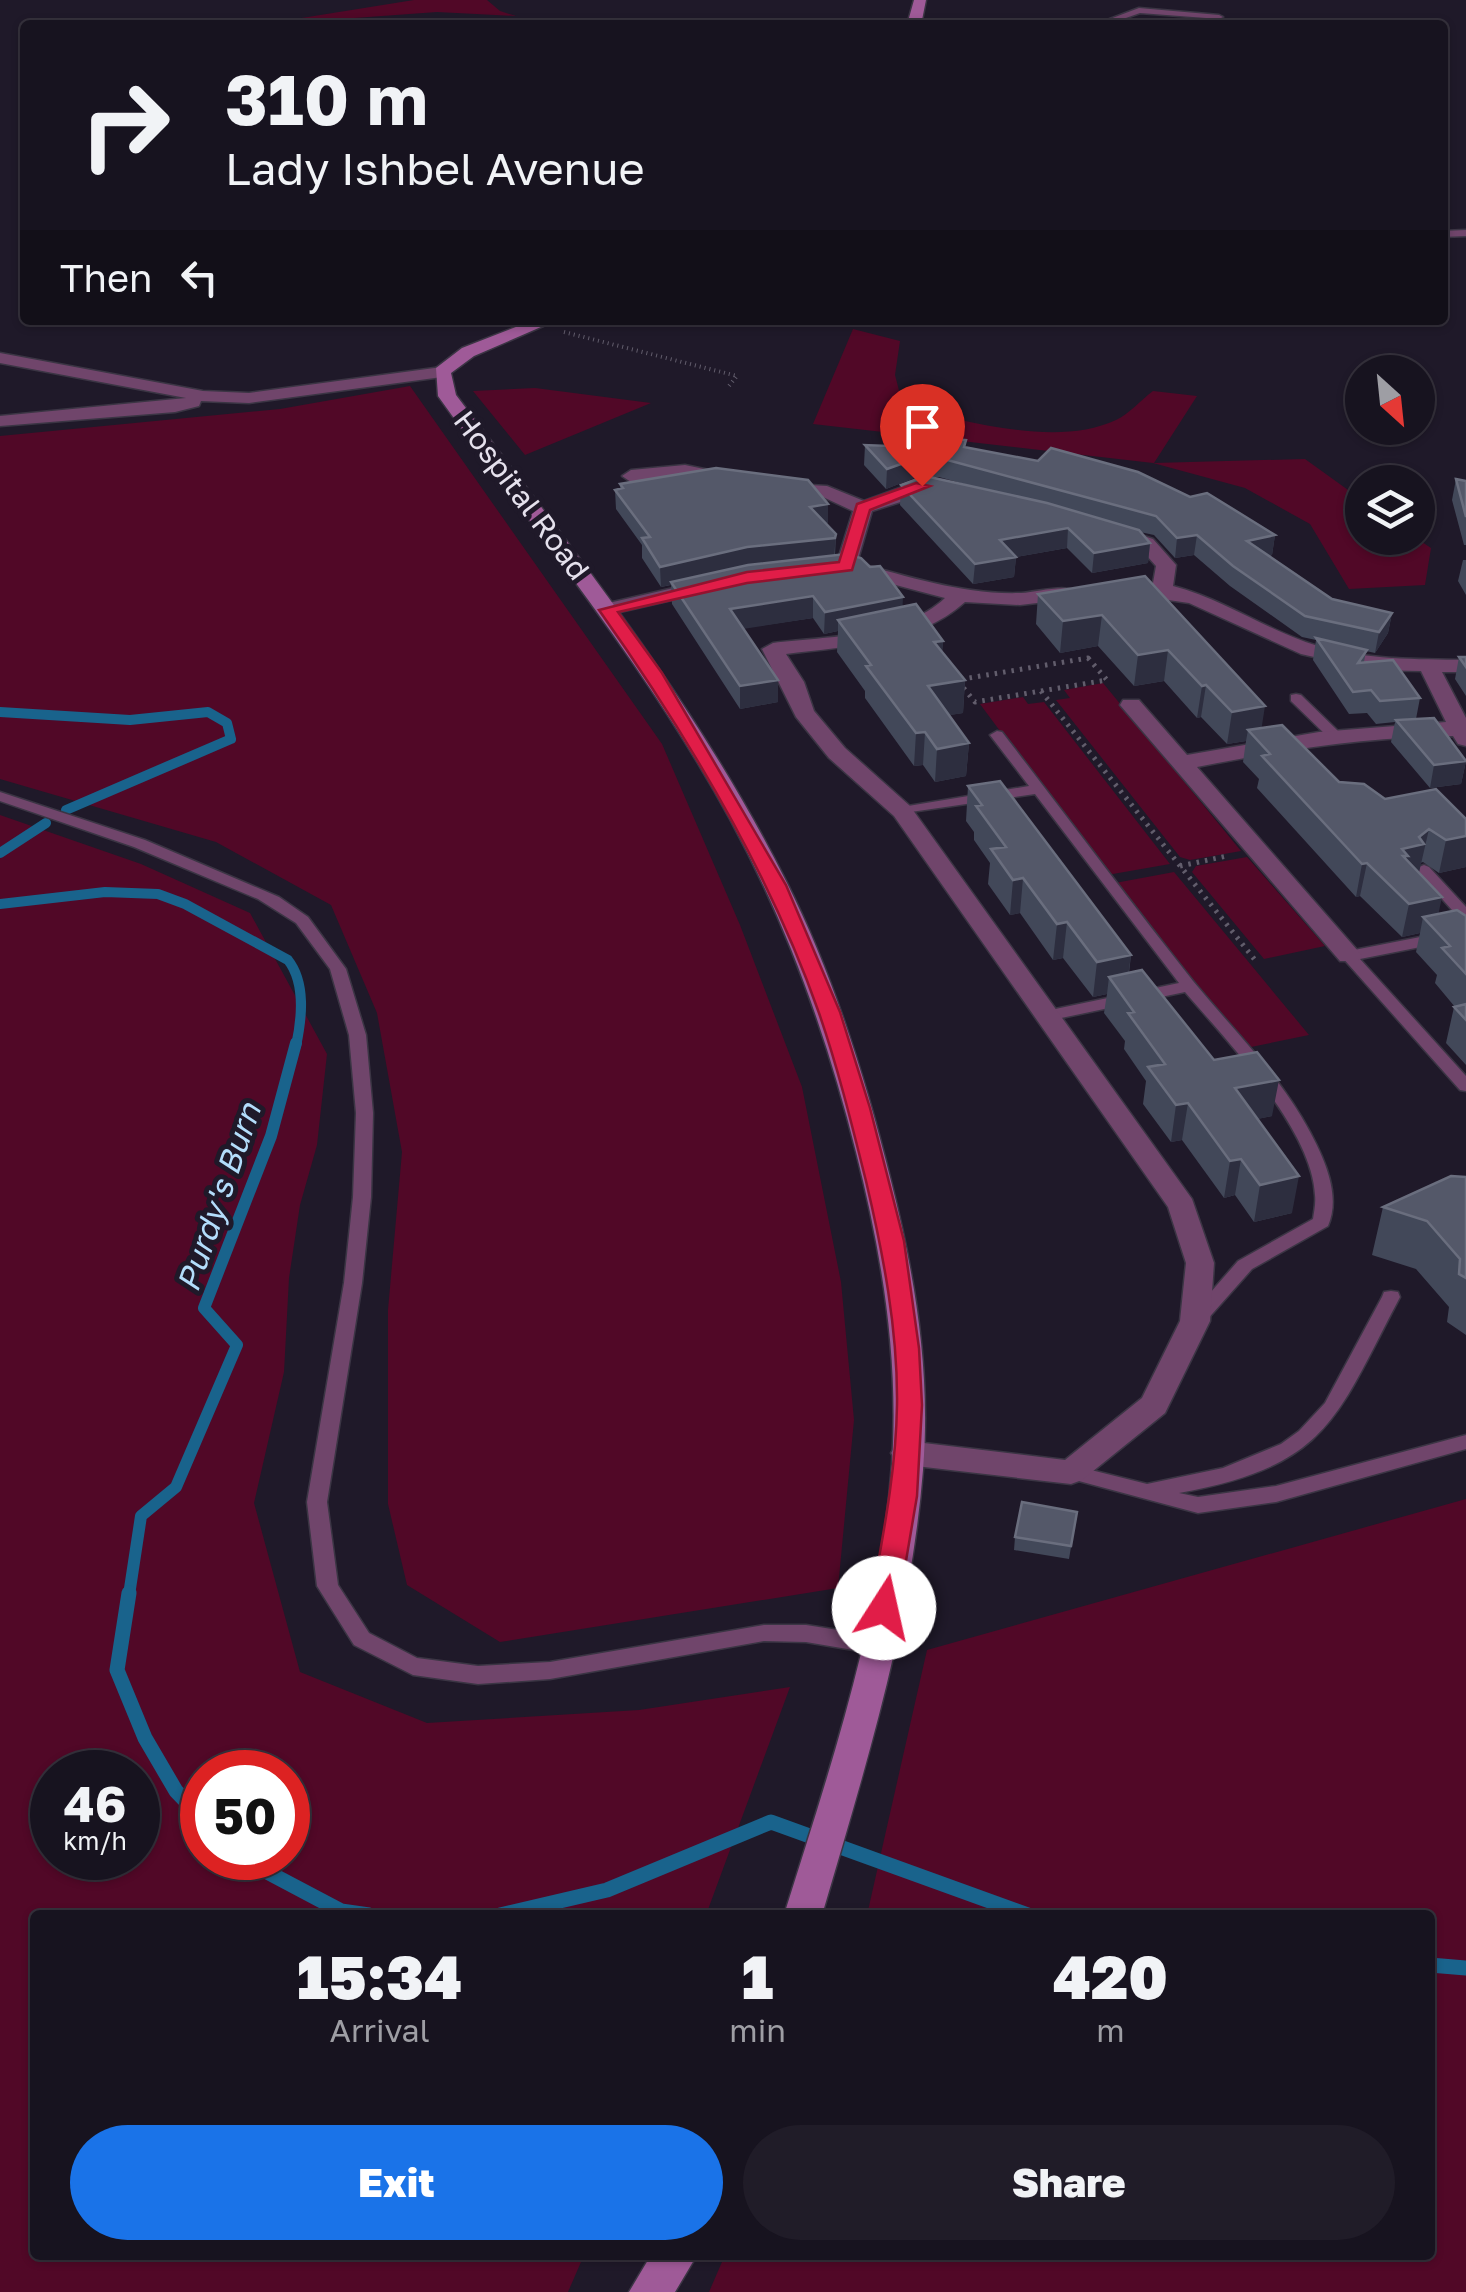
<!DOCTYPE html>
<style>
body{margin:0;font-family:"Golos Text",sans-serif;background:#201c28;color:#f1f3f6;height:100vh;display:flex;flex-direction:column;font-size:38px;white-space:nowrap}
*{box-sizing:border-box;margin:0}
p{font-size:32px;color:#9e9ea4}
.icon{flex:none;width:55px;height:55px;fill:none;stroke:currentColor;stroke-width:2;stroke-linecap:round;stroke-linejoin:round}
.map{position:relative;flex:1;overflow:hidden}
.panel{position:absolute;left:30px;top:1910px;width:1405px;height:350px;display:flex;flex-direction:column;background:#17131f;border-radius:10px;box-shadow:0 2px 8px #0004,0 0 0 2px #36323d}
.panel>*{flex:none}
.banner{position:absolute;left:20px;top:20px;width:1428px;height:305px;border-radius:10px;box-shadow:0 2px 8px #0004,0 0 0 2px #36323d;background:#17131f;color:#f1f3f6;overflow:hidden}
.needle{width:65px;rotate:153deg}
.fabs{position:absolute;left:1345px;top:355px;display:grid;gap:20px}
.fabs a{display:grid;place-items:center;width:90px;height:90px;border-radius:50%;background:#17131f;box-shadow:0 2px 8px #0004,0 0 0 2px #36323d;font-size:50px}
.speed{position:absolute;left:30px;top:1750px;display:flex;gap:20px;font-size:50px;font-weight:700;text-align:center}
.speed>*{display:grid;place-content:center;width:130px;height:130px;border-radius:50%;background:#17131f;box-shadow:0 2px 8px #0004,0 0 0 2px #36323d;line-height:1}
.speed small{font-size:25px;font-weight:400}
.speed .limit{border:15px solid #d22;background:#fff;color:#111}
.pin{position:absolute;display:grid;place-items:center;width:85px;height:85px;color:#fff;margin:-102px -42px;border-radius:50% 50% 50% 0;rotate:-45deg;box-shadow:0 0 10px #0007}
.pin .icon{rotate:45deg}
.me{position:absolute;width:110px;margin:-55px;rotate:10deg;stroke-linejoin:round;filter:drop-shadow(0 0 8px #0008)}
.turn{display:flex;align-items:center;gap:35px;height:210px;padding:0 40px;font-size:45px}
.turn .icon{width:130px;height:130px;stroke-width:2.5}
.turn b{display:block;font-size:70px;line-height:85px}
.then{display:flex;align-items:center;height:95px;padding:0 40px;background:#0003;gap:20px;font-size:38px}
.eta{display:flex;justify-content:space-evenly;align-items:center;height:170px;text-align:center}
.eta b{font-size:60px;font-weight:800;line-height:70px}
.button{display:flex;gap:20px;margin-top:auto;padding:20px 40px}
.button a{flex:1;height:115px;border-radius:60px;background:#1a73e8;color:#fff;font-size:40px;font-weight:800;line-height:115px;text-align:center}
.button a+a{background:#201c28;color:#f1f3f6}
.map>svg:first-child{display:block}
.green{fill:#510827;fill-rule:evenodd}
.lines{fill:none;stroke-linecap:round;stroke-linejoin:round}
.stream-far2{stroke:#19638c;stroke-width:10}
.stream-far1{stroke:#19638c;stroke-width:12}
.stream{stroke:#19638c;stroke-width:15}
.service-casing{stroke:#3b3544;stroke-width:3}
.minor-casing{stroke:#3b3544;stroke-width:3}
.secondary-casing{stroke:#3b3544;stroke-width:3}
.path-far1{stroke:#625d6c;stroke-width:4;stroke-dasharray:1 4;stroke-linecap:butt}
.path{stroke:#625d6c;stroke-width:5;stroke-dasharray:2.5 6;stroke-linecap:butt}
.service{fill:#70456b;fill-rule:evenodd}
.minor{fill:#70456b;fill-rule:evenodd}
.secondary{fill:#9f5a98;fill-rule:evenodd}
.wall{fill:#424859;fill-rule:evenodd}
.shaded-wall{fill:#2d2e3f}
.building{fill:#545869;stroke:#6a6e7e;stroke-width:2.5}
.route{fill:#e11d48;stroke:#92132f;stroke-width:2.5}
.labels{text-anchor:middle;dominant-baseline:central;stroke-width:10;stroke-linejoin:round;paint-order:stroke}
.street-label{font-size:30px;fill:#e5e1ed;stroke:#1f1929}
.water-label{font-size:32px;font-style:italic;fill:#b3ddfb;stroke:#1f1929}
</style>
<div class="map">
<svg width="1466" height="2292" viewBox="0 0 1466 2292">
<rect width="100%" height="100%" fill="#1f1929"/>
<path class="green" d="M414,0H487L500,11L516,16L437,12L258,25Z
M853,329L900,341L895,375L903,406C964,421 1057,448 1116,420C1129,414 1141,400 1153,391L1197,396L1154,463L1305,459L1362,500V538H1416L1431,548L1425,585L1349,589L1310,524L1245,488L1153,463L813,424Z
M410,386L662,744L740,925L802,1087L841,1282L854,1420L838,1588L500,1642L407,1585L388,1504V1310L402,1152L377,1013L331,905L216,842L0,779V436L280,409Z
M535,388L651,403L525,455L473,391Z
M1103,683L1241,851L1190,860L1180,857L1056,700L1070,698L1064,690Z
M1023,697L1028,704L1044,702L1170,864L1107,875L980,704Z
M0,815L141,864L250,913L327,1054L317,1145L300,1205L289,1278L284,1372L254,1503L300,1672L427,1723L639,1710L790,1687L706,1915H35V2255H584L568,2292H0ZM138,1772V1858H52V1772ZM288,1772V1858H202V1772Z
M1247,857L1325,946L1264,959L1192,872L1196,866Z
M1174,872L1309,1035L1246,1048L1115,883Z
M1466,1499V2292H709L725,2255H1430V1915H867L927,1650Z"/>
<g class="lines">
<path class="stream-far2" d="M0,712L130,720L208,712L227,723L231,739L66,810
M0,853L46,823
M0,904L105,892L158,894L185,904L288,960C306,983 302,1018 296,1046"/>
<path class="stream-far1" d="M129,1595L141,1516L176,1487L237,1345L204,1308L271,1136L296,1043"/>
<path class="stream" d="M129,1593L117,1670L145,1738L176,1791L202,1818
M241,1858L341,1911L369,1915
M500,1915L607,1890L771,1822L1028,1915
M1430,1965L1466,1968"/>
<g class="service-casing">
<path id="service" d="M1139,8L1219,15L1223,17L1219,19L1140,13L1106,25H1094Z
M1466,230V236L1442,237V231Z
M1296,694L1301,695L1338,731V737H1328L1291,701V695Z
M997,731L1002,732C1066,815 1128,899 1193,981C1233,1030 1280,1075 1310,1132C1325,1160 1341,1196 1328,1226L1252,1269L1205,1322H1191L1189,1317L1238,1261L1313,1219C1314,1212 1316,1203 1315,1195C1312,1129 1227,1041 1185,992L1047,1021L1041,1020L1039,1016L1041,1012L1179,983L1035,794L897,814L895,811L902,807L1029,786L990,735Z
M0,792L145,840L279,897L308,917L346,969L366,1035L373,1113L371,1197L362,1283L327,1502L338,1585L369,1633L417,1658L478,1666L550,1662L764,1625H806L877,1636L885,1639L888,1645L885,1651L877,1654L806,1642L764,1641L550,1679L478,1684L413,1675L354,1645L317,1586L307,1502L344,1283L353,1197L356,1113L349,1035L330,969L296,923L258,899L134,847L0,801Z
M1424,865L1429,867L1466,907V921L1460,919L1419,873L1416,870L1419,867Z
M1466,928V938L1360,959L1466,1076V1091L1460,1090L1341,956L1349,951Z
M1391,1291L1398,1292L1400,1297C1335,1420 1329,1465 1179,1493L1198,1497L1276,1486L1466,1435V1449L1276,1502L1198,1513L1064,1477L1061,1472L1064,1467L1071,1465L1147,1484L1223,1468L1281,1444L1299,1431L1325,1403L1382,1297L1384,1292Z"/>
</g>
<g class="minor-casing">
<path id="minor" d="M0,353L203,391L249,393L442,367L451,372L442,377L249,403L201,401L199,406L175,412L0,426V416L186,398L0,363Z
M685,465L733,475L735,479L726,485L685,477L631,482L622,476L631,470Z
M922,480L945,483L948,487L872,511L857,563C911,577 964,595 1021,593C1039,592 1068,582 1082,594L1079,598L1020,605L965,602C918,645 846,646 786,654L804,682L814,711L845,748L910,806L1192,1199L1214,1263L1210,1321L1165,1413L1082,1480L1071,1484L907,1465L896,1461L891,1453L896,1445L907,1441L1065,1460L1142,1398L1180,1321L1186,1263L1168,1207L894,816L829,758L796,717L762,649L773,643C828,636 902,638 945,598L839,570L836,566L853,511L823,497L776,491V483L827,486L864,501Z
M1119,528L1153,539L1176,565L1173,586C1224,599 1267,631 1318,646C1367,660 1416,659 1466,660V672H1442L1466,718V746L1458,744L1453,736C1366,737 1282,750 1197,767L1358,951L1362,956L1358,961H1340L1120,705L1123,700H1139L1187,755L1319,732L1446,722L1421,671L1371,670L1301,654L1189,603L1113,592V584L1153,583L1156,566L1139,547L1109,534Z
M708,580L715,582V590L607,615L597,609L600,605Z"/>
</g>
<g class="secondary-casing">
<path id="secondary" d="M914,0H926L921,25H907Z
M534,320H557L474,356L451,373L456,395C575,552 699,707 787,883C834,977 866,1080 891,1181C915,1277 931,1371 923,1470C911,1622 865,1769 822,1915H784C830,1769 881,1618 892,1464C899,1357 882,1255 856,1152C827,1036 787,924 730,819C648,668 538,536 438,396L436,368L462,348Z
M651,2255H697L675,2292H629Z"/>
</g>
<path class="path-far1" d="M564,332L737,376L728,387"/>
<path class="path" d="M1088,658L1107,680L975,702L957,680Z
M1041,691L1255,960
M1180,866L1227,856"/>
<use href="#service" class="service"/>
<use href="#minor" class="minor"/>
<use href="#secondary" class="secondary"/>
</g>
<path class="wall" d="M966,440L965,448L1275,535L1272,555L1269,556L1332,599L1392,613L1388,633L1375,653L1366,651L1364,662L1420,698L1416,719L1466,761L1461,784L1430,788L1391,742L1395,722L1376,724L1367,713L1349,714L1313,660L1316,640L1302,637L1230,586L1194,555L1175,558L1154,535L1140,532L1150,543L1148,563L1092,573L1067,548L1016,557L1014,577L973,584L900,505L901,485L920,478H914L886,489L864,465L865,445L916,447ZM939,477L979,488L931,478Z
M1456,479L1466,481V545H1464L1452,500Z
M620,484L828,523H826L836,534L835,555L903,606L943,641L942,652L965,680L963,713L949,715L969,743L966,776L935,782L923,765L914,766L865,698V691L837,652L838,631L824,634L813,618L744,628L778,702L740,709L672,604L671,585L661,587L642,558V545L616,509L615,490L620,489Z
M1463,560H1466V595L1458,581Z
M1145,576L1262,728L1339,782L1385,799L1466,819V867L1439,873L1423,862L1420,863L1419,872L1439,914L1466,916V1065L1446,1043L1454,1007H1455L1435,983L1437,975L1416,952L1420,933L1402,937L1360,896L1356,897L1257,788L1259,779L1243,762L1246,741L1227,744L1201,717L1197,718L1164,681L1134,686L1098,646L1060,653L1036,624L1038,594Z
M1459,657H1466V696L1455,679Z
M968,786L1131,955L1129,973L1214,1060L1272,1116L1257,1119L1292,1213L1254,1222L1235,1195L1224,1198L1182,1140L1171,1142L1143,1104L1146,1081L1124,1049L1125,1041L1104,1013L1107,994L1093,997L1063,958L1053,960L1020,913L1010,915L988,884L990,863L974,840V832L966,821Z
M1466,1177V1335L1447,1322L1449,1307L1416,1269L1372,1255L1383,1207Z
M1077,1512L1069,1559L1014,1550L1015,1537Z"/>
<path class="shaded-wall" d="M915,459L914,478L886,489L887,469Z
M828,504V523L810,526V507Z
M1068,528L1067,548L1016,557L1014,577L973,584L975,564L1000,540Z
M836,534L834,558L747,567L661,587L660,567L747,547Z
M1197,535L1194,555L1175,558L1177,538Z
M1275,535L1272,555L1244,561L1247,541Z
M1150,543L1148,563L1092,573L1094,553Z
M813,596V618L730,631V609Z
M903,597L902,619L838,620V631L824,634L825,612Z
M1392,613L1388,633L1375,653L1379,632Z
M1102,615L1098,646L1060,653L1063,621Z
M943,641L941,673L934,642Z
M1168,650L1164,681L1134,686L1138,655Z
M778,680V702L740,709V686Z
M965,680L963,713L927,719L928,686Z
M1206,685L1201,717L1197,718L1202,686Z
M1265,706L1260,738L1248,730L1246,741L1227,744L1232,712Z
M925,732L923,765L914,766L916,733Z
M969,743L966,776L935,782L937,749Z
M1466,761L1461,784L1430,788L1434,765Z
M1429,829L1418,877L1403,880L1402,849Z
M1466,836V867L1439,873L1446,840Z
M1367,863L1360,896L1356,897L1362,864Z
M1023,878L1020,913L1010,915L1013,880Z
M1442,897L1435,930L1423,917L1420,933L1402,937L1409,904Z
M1067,922L1063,958L1053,960L1057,924Z
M1131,955L1126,990L1109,977L1107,994L1093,997L1097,962Z
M1279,1080L1272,1116L1229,1125L1235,1088Z
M1188,1103L1182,1140L1171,1142L1176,1105Z
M1241,1159L1235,1195L1224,1198L1230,1161Z
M1299,1176L1292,1213L1254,1222L1260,1185Z"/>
<path class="building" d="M919,436L966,440L964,447L1038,461L1051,448L1138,472L1190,497L1207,493L1275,535L1247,541L1332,599L1392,613L1379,632L1305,616L1233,566L1197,535L1177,538L1156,516L940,458L915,459L887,469L865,445L916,447Z
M716,468L808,480L828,504L810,507L836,534L835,538L747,547L660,567L642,538L650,537L615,490L623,488L620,484Z
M925,476L1047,503L1139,530L1150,543L1094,553L1068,528L1000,540L1016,557L975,564L901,485Z
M1456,479L1466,481V517Z
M846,554L861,558L870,567L880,566L903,597L825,612L813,596L730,609L778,680L740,686L671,582L748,565Z
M1145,576L1265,706L1232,712L1206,685L1202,686L1168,650L1138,655L1102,615L1063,621L1038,594Z
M916,604L943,641L934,642L965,680L928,686L969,743L937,749L925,732L916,733L866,666L871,665L838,620Z
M1316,638L1367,650L1358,663L1393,660L1420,698L1380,701L1371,690L1353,692Z
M1459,657H1466V667Z
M1434,718L1466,761L1434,765L1396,720Z
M1282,725L1339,782L1364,784L1385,799L1436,789L1466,819V836L1446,840L1429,829L1419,837L1424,844L1402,849L1408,856H1403L1442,897L1409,904L1367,863L1362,864L1262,756L1270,754L1248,730Z
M1000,781L1131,955L1097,962L1067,922L1057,924L1023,878L1013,880L991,849L1006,847L976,806L982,805L968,786Z
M1457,910L1466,916V974L1442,948L1450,946L1423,917Z
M1142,970L1214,1060L1257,1052L1279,1080L1235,1088L1299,1176L1260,1185L1241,1159L1230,1161L1188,1103L1176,1105L1148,1067L1165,1064L1128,1013L1134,1012L1109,977Z
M1466,1004V1020L1454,1007Z
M1451,1176L1466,1177V1278L1459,1274L1460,1259L1427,1221L1383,1207Z
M1022,1502L1077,1512L1071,1546L1015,1537Z"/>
<path class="route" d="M916,483L930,486L870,510L852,570L747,583L618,612L662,673L786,885L840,1012L870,1108L904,1241L919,1348L922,1405L917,1496L898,1608L894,1615L884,1618L874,1615L870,1608C882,1540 896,1474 897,1405C898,1330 883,1253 866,1181C852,1125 838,1068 819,1013C769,870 686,733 599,610L747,572L839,562L857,504Z"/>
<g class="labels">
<g class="street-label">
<text transform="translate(522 495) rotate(53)">Hospital Road</text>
</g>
<g class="water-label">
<text transform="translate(218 1197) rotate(-71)">Purdy's Burn</text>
</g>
</g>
</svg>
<div class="fabs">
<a><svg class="needle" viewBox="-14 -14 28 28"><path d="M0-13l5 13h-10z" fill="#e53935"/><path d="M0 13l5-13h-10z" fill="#9e9ea4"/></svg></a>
<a><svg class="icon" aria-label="layers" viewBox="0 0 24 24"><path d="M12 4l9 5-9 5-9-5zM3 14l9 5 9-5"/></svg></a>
</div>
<div class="speed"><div>46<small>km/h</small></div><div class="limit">50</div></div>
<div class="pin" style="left:922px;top:486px;background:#d93025"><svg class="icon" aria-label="arrive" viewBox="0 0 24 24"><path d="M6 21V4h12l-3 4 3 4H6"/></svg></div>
<svg class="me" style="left:884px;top:1608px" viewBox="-20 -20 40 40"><circle r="19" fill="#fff"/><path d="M0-13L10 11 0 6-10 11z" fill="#e11d48"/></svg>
<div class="banner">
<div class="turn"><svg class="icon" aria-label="right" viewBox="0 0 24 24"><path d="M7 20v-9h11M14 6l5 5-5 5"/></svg><div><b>310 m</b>Lady Ishbel Avenue</div></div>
<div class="then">Then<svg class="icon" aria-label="left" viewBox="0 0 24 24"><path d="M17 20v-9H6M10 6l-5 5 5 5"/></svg></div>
</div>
<section class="panel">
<div class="eta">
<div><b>15:34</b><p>Arrival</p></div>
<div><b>1</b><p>min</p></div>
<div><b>420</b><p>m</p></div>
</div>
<div class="button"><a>Exit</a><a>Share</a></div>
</section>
</div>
